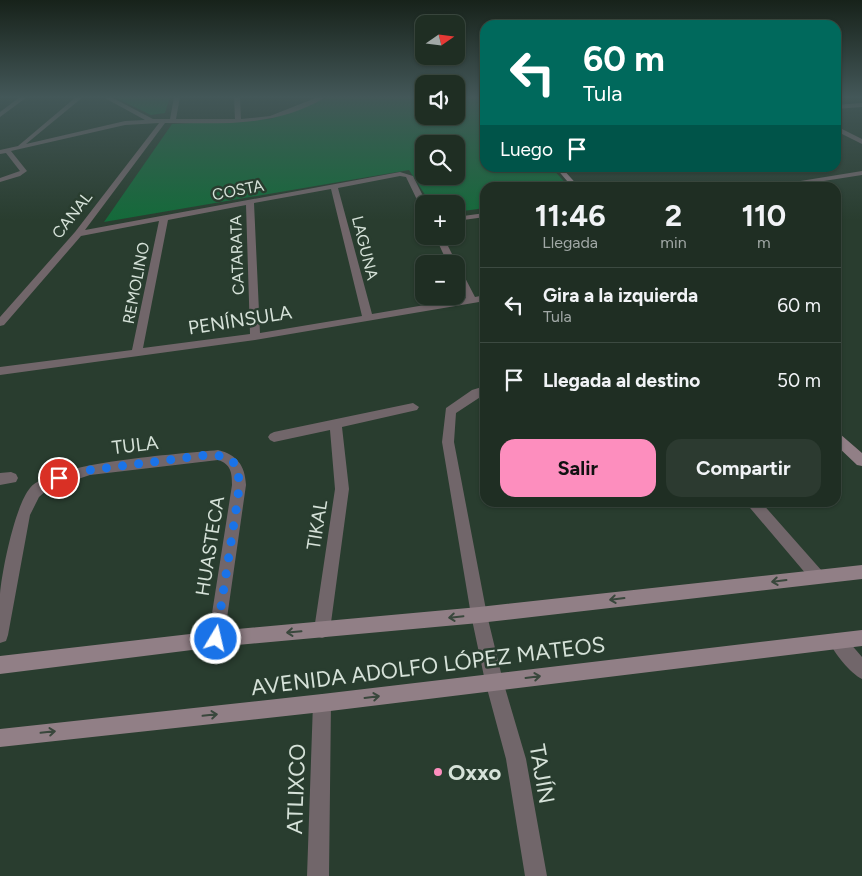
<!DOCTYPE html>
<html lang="es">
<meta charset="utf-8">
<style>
body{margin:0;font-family:Figtree,sans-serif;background:#2c3a30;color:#f1f3f6;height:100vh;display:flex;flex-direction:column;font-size:19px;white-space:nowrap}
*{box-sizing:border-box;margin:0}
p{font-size:16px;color:#a1a8a6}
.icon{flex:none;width:28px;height:28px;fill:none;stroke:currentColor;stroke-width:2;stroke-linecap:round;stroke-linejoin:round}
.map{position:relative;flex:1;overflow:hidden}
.drawer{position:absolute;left:480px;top:182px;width:361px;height:325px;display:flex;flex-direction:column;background:#1f2e23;border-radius:15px;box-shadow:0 1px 4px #0004,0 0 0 1px #3c4a41}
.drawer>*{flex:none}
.guide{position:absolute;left:480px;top:20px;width:361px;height:152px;border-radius:15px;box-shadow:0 1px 4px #0004,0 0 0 1px #3c4a41;background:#00695c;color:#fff;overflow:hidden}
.needle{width:32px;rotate:76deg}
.buttons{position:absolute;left:415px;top:15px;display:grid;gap:10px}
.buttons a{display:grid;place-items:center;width:50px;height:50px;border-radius:10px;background:#1f2e23;box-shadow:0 1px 4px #0004,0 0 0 1px #3c4a41;font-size:25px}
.pin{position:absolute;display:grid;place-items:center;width:42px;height:42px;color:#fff;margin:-21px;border:2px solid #fff;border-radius:50%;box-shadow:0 1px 5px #0007}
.me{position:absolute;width:55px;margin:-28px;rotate:9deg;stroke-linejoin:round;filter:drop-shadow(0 0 4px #0008)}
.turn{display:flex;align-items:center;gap:18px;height:105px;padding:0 20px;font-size:22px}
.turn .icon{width:65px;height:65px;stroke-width:2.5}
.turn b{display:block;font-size:35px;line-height:42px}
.then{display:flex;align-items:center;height:48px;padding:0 20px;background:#0003;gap:10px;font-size:19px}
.eta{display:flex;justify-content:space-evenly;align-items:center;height:85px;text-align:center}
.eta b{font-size:30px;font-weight:700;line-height:35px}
.primary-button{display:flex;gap:10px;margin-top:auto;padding:10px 20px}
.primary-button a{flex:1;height:58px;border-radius:15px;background:#fd8ebe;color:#111;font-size:20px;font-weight:700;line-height:58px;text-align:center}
.primary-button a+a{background:#2c3a30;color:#f1f3f6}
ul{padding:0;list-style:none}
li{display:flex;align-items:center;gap:15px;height:75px;padding:0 20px;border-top:1px solid #3c4a41}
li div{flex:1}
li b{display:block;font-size:19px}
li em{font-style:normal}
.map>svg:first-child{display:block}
.green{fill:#146a3a;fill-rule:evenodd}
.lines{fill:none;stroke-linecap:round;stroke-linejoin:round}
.street{fill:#71666a;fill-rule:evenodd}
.secondary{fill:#917f86;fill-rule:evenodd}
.oneway{stroke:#39473c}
.route{stroke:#1a73e8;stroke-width:9;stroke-dasharray:0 16.2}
.poi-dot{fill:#fd8ebe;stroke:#293d2f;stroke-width:2}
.labels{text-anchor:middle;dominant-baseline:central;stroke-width:5;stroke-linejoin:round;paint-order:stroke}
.far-street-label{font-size:16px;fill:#d6e2d9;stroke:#293d2f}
.street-label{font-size:19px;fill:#d6e2d9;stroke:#293d2f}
.near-street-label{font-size:22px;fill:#d6e2d9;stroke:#293d2f}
.near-poi-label{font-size:22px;font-weight:bold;fill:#d6e2d9;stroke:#293d2f;text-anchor:start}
</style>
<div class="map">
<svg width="862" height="876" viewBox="0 0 862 876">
<rect width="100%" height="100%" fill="#293d2f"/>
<path class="green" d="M114,97H170L165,113L151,115Z
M329,97H424V116H456V97H485V168H552L569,187L485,188V208L456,212V204H431L409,170L104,222L172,124L270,119ZM424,144H456V176H424Z"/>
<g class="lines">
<path class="street" d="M20,97H27L0,117V112Z
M76,97H83L26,144L125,121L145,120L103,97H111L153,119H170L174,97H180L176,119H235L234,97H240L241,119L270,116L318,97H326C275,128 221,123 165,123L85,230L400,172L413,176L427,204H424V208L420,206L406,177L400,176L338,188L372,314L466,298L456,279V267L461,270L475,297L485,295V301L255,340L0,375V367L132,350L159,221L81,236L4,325L0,326V317L75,232L159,123L125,125L11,151L27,171L20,176L0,182V178L20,171L6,153L0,154V150L18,146ZM331,189L362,316L260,333L254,203ZM246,205L250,334L143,348L168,220Z
M862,103V107L836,109V105Z
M836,126L862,139V144L836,131Z
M862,171V175L779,188H758Z
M485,213V217L456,221V217Z
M435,236H443L457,264L456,266V264H448Z
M485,386V394L456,413L454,442L487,615L503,681L526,759L547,876H525L506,759L485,681L471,615L442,442L446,408L472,390Z
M413,403L419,407L417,410L342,427L349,489L330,630L328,636L322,638L316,636L314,630L335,489L330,430L274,442L270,440L268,437L270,434L274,432Z
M218,450C237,455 245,465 246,485L224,639L222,645L216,647L210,645L208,639L232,485C232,473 231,464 218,460L90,475L48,489L39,497L30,515L8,635L6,641L0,643C0,627 0,610 0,594C2,570 15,506 30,488C52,462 180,454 218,450Z
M11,472L16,474L18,478L16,482L0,485V473Z
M745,502H761L822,571L825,576L822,581L817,583L812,581Z
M837,633L843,635L862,657V679C850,673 834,653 829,641L831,635Z
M322,694L328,697L331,703L329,876H307L313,703L316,697Z"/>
<path class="secondary" d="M556,168H562L580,188H573Z
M836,432L840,434L862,453V466L857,465L836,445Z
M862,565V579L479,623L216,647L0,674V656L216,631L479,607Z
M862,630V646L322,712L0,747V729L322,694Z"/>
</g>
<defs><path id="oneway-shaft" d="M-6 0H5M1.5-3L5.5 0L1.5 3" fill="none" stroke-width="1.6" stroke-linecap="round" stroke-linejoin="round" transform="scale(1.25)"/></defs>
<g class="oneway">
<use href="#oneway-shaft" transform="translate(779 581) rotate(173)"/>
<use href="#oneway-shaft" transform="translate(617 599) rotate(173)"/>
<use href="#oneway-shaft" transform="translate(456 617) rotate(174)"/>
<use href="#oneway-shaft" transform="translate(294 632) rotate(175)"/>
<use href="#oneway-shaft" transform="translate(533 677) rotate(-7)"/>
<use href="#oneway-shaft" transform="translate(372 697) rotate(-7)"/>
<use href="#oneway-shaft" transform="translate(210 715) rotate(-6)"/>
<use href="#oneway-shaft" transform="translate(48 732) rotate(-6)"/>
</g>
<linearGradient id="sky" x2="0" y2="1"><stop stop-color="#17221a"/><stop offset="0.44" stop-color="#435758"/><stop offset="1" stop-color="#435758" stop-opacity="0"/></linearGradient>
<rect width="862" height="220" fill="url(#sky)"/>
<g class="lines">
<path class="route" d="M59,478L90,470L207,455C240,455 240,469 238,497L216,639"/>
</g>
<circle class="poi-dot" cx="438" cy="772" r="5"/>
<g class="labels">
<g class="far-street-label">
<text transform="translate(238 190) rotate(-11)">COSTA</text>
<text transform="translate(72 215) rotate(-52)">CANAL</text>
<text transform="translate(365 248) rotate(76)">LAGUNA</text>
<text transform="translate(237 255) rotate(-92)">CATARATA</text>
<text transform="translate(136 283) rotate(-79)">REMOLINO</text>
</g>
<g class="street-label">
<text transform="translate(240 320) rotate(-9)">PENÍNSULA</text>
<text transform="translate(135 445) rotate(-7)">TULA</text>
<text transform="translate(317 525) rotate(-81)">TIKAL</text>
<text transform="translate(210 546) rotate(-81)">HUASTECA</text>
</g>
<g class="near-street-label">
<text transform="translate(428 666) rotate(-7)">AVENIDA ADOLFO LÓPEZ MATEOS</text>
<text transform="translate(542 774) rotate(80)">TAJÍN</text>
<text transform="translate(296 789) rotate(-88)">ATLIXCO</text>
</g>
<g class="near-poi-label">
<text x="448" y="772">Oxxo</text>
</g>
</g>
</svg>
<div class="buttons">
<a><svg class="needle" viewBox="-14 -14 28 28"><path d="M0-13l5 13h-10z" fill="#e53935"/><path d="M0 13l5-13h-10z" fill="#a1a8a6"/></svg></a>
<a><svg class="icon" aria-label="sound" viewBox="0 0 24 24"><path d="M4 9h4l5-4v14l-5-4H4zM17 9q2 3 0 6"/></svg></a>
<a><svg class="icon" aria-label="search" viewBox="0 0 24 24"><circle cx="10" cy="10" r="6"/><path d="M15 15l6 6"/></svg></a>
<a>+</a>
<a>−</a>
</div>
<div class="pin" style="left:59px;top:478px;background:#d93025"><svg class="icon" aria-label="arrive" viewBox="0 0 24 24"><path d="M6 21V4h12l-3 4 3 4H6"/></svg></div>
<svg class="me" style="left:216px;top:639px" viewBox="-20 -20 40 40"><circle r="17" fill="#1a73e8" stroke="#fff" stroke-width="3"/><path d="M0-11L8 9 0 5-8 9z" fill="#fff"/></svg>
<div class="guide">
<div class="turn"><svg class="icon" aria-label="left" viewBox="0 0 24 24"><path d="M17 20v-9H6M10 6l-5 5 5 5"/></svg><div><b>60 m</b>Tula</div></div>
<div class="then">Luego<svg class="icon" aria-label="arrive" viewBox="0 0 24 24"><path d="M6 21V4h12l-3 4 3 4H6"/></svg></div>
</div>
<section class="drawer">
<div class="eta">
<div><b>11:46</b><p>Llegada</p></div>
<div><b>2</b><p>min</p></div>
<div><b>110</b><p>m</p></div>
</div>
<ul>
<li><svg class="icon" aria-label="left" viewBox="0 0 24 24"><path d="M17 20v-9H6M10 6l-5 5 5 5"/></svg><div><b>Gira a la izquierda</b><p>Tula</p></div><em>60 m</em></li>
<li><svg class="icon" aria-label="arrive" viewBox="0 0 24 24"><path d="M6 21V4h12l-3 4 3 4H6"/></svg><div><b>Llegada al destino</b></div><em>50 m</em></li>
</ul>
<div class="primary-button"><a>Salir</a><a>Compartir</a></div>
</section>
</div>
